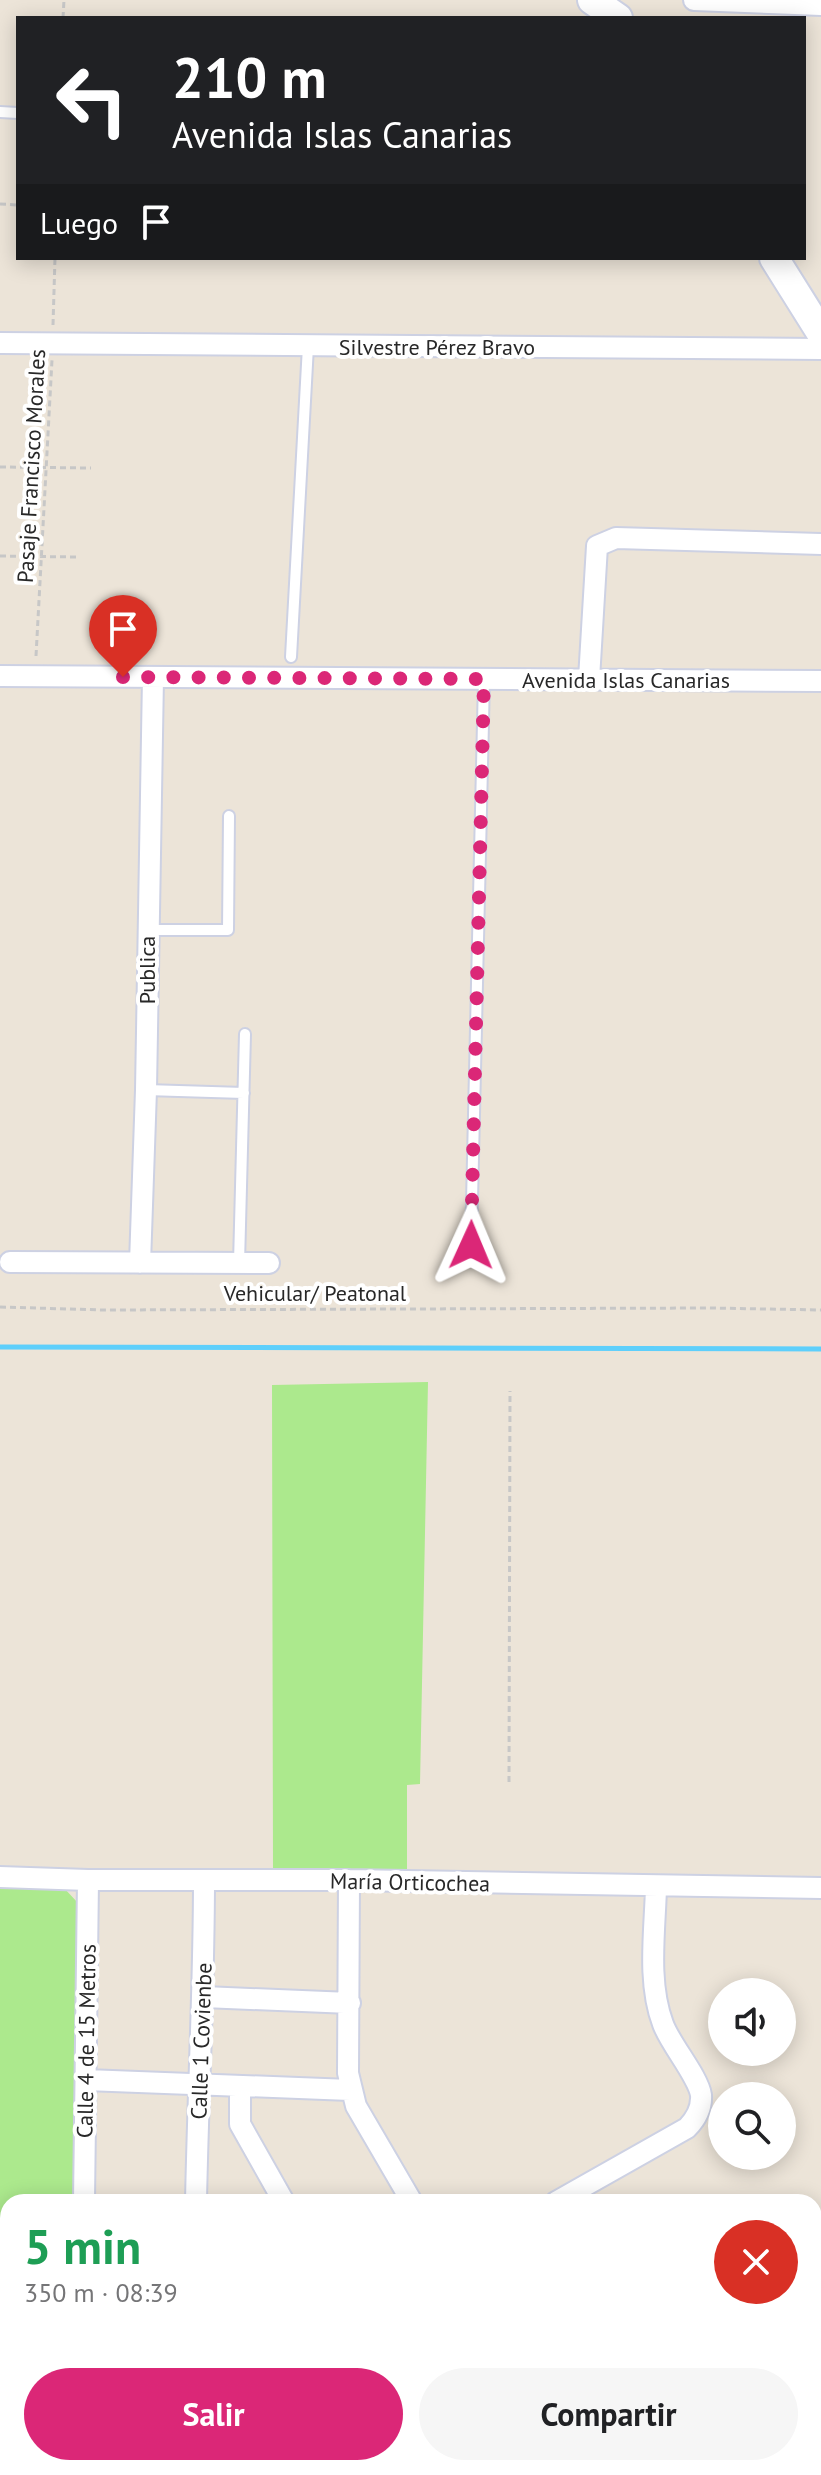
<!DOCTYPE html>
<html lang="es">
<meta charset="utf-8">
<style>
body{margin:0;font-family:"PT Sans",sans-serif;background:#f6f6f6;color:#202124;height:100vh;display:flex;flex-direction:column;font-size:30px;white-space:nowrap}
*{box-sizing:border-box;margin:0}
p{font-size:26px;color:#757577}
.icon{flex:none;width:44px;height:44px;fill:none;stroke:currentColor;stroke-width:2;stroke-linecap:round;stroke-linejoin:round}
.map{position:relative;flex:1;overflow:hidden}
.details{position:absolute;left:0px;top:2194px;width:822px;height:282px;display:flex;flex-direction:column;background:#fff;border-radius:24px 24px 0 0;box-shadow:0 4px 20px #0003}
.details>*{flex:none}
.top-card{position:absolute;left:16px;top:16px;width:790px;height:244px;border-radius:0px;box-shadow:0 4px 20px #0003;background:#202124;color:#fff;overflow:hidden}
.tools{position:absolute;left:708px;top:1978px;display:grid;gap:16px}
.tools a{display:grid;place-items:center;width:88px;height:88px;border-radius:50%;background:#fff;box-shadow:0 4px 20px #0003;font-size:40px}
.pin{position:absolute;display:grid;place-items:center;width:68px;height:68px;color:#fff;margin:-82px -34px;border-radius:50% 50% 50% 0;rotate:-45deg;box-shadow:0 0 8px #0007}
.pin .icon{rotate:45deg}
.me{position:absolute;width:88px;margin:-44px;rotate:1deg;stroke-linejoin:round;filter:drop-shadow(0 0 6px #0008)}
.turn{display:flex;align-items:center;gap:28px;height:168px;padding:0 24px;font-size:36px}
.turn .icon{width:104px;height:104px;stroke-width:2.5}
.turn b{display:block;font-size:56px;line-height:68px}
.then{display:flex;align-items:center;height:76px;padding:0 24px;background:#0003;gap:16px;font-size:30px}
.round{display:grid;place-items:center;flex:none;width:84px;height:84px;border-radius:42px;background:#f6f6f6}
.summary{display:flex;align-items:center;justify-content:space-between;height:136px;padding:0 24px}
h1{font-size:48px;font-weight:800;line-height:60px;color:#1e9e55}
.cta{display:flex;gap:16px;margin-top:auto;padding:16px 24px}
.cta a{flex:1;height:92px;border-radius:48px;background:#db2777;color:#fff;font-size:32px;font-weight:800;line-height:92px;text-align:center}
.cta a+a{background:#f6f6f6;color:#202124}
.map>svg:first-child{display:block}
.green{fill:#ace98d}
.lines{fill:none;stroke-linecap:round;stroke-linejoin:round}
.stream{stroke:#5ecffb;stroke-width:5}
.lane-casing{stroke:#cdd1e3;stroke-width:14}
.street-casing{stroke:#cdd1e3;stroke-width:24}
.secondary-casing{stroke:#cdd1e3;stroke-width:32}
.path{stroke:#c7c7c7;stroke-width:3;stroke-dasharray:6 4;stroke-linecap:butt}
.lane{stroke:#fff;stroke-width:10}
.street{stroke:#fff;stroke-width:20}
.secondary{stroke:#fff;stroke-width:28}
.route{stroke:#db2777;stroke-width:14;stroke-dasharray:0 25.2}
.labels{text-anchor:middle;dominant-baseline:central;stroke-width:8;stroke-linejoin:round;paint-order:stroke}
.street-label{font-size:22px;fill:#282828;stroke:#fff}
</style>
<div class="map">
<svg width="821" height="2475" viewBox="0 0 821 2475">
<rect width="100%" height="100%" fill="#ece4d8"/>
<path class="green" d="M428,1382L420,1784L407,1785V1871L273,1870L272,1385Z
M0,1888H64L78,1903L76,2202H8V2267L0,2266Z
M0,2285H8V2462H0Z"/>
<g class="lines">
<path class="stream" d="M0,1347L821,1349"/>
<g class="lane-casing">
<path id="lane" d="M0,112L18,113
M291,657L308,346
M148,930H228L229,816
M146,1090L244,1093
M471,1245L484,679
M239,1263L245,1034"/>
</g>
<g class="street-casing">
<path id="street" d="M694,0L821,5
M0,343L821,349
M0,676L821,681
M589,679L597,546L616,538L821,544
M10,1262L269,1263
M140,1263L146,1090L153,677
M0,1877L88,1880H349L821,1888
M349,1880L348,2073L356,2106L412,2202
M204,1997L350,2003
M86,2080L350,2090
M240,2086V2124L284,2202
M84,2202L88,1880
M196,2202C198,2094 204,1987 204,1880
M556,2202L687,2128C696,2119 702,2109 701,2095C698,2076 670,2044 663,2024C647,1982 655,1930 656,1887
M0,2277H8
M192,2468L196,2475
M0,2470L71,2471L83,2468"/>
</g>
<g class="secondary-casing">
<path id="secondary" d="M592,0L618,18
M774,258L821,333
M802,2475L821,2465"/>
</g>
<path class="path" d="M63,18L64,0
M0,204L18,205
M53,325L55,258
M0,467L91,468
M0,556L77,557
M36,656L52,360
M0,1307L103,1310L709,1308L821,1310
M509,1782L510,1391"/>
<use href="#lane" class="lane"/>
<use href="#street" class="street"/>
<use href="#secondary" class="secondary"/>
</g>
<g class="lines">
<path class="route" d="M123,677L484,679L471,1245"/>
</g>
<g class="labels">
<g class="street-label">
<text x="437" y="347">Silvestre Pérez Bravo</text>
<text transform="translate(31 466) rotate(-87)">Pasaje Francisco Morales</text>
<text x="626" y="680">Avenida Islas Canarias</text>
<text transform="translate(147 970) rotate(-90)">Publica</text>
<text x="315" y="1293">Vehicular/ Peatonal</text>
<text transform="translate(410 1882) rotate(1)">María Orticochea</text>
<text transform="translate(86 2041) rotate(-89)">Calle 4 de 15 Metros</text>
<text transform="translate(201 2041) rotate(-88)">Calle 1 Covienbe</text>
</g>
</g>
</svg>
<div class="tools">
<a><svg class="icon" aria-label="sound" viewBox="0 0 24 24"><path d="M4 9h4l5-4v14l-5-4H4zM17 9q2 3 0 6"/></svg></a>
<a><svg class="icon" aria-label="search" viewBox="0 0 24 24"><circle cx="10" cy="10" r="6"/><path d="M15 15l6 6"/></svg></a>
</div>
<div class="pin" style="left:123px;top:677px;background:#d93025"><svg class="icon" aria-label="arrive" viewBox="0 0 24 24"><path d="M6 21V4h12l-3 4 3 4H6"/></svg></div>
<svg class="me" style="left:471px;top:1245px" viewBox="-20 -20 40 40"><path d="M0-17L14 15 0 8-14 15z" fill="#db2777" stroke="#fff" stroke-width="4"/></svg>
<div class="top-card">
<div class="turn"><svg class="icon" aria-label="left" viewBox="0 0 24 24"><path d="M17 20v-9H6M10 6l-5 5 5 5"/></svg><div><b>210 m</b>Avenida Islas Canarias</div></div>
<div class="then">Luego<svg class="icon" aria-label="arrive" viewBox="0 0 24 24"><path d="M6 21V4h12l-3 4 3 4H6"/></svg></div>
</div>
<section class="details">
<div class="summary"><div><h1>5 min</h1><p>350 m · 08:39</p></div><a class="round" style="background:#d93025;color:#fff"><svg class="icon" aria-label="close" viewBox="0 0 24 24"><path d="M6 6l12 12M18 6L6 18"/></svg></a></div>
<div class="cta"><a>Salir</a><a>Compartir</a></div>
</section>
</div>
